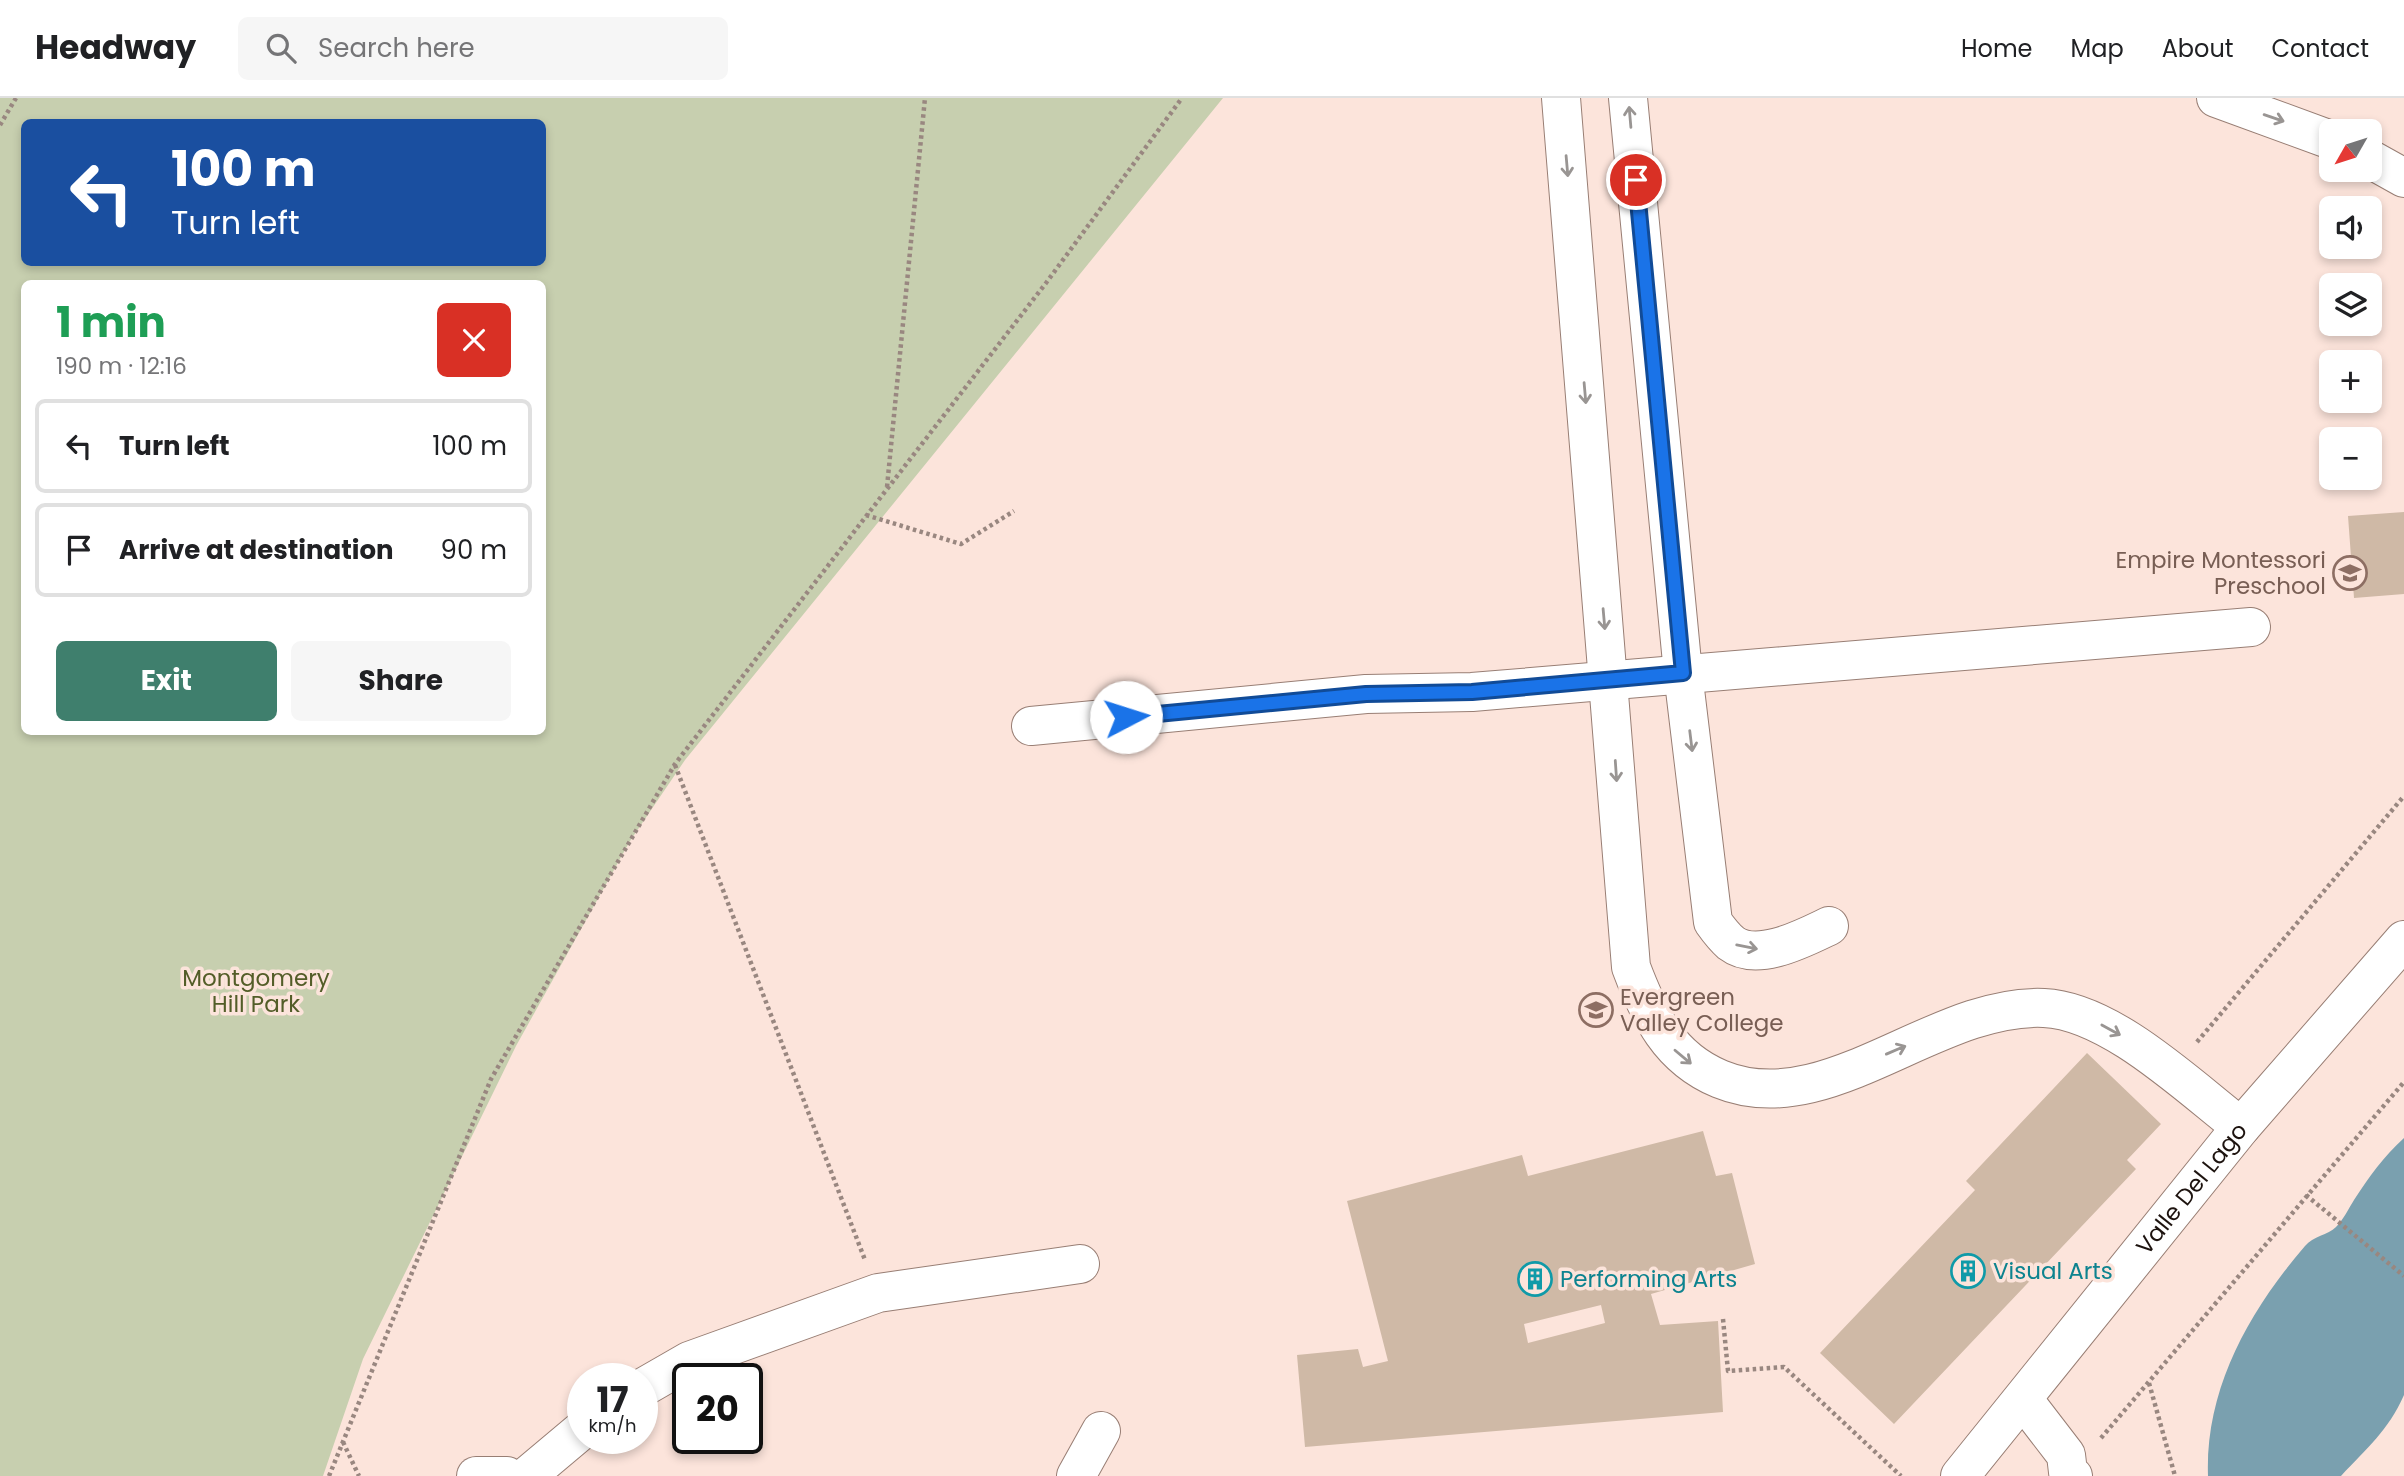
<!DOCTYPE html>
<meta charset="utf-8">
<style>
body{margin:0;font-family:Poppins,sans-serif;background:#f6f6f6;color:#202124;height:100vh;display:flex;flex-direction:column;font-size:26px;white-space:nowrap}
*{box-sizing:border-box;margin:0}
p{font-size:23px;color:#757577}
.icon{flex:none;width:38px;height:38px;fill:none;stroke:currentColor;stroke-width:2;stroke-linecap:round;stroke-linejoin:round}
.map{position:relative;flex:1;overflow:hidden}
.details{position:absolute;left:21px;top:182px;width:525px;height:455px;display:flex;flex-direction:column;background:#fff;border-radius:10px;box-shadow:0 4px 10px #0003}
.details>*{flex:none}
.banner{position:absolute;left:21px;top:21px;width:525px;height:147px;border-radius:10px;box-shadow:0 4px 10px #0003;background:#1a4fa0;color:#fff;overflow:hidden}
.needle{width:46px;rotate:231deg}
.tools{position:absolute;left:2319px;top:21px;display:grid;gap:14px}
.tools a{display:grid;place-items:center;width:63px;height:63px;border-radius:10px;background:#fff;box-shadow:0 4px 10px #0003;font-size:35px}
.speed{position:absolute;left:567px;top:1265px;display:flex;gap:14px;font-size:35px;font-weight:700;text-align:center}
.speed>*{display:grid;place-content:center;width:91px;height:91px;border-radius:50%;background:#fff;box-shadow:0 4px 10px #0003;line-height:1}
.speed small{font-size:18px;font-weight:400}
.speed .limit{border:4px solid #111;border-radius:10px;background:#fff;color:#111}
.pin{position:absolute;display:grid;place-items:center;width:60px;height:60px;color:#fff;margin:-30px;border:4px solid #fff;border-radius:50%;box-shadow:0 2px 7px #0007}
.me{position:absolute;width:77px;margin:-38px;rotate:85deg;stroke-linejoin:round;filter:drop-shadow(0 0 5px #0008)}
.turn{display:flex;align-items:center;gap:24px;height:147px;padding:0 35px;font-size:32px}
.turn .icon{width:91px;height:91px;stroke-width:2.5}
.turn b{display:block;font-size:49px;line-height:60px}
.round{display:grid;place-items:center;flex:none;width:74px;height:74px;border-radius:10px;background:#f6f6f6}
.headline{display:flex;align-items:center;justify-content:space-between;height:119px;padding:0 35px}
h1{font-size:42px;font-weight:700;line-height:52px;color:#1e9e55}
.primary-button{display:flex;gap:14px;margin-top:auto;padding:14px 35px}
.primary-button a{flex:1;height:80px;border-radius:10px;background:#3f7f6d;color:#fff;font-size:28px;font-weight:700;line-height:80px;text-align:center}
.primary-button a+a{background:#f6f6f6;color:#202124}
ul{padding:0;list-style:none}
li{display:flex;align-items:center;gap:21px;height:94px;margin:0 14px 10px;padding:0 21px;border:4px solid #e0e0e0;border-radius:10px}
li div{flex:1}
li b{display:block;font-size:26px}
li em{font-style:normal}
header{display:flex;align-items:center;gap:42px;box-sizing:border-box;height:98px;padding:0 35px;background:#fff;border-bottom:2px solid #e0e0e0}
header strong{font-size:33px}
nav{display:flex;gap:38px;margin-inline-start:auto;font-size:24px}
.search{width:490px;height:63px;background:#f6f6f6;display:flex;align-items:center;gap:18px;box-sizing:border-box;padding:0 24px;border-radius:10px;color:#757577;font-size:26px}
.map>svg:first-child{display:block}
.green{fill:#c7cfaf;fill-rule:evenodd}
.water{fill:#7aa0af}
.building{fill:#cfb9a6;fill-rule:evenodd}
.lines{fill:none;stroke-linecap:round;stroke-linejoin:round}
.minor-casing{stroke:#987e74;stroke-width:40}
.path{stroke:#998780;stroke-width:4.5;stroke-dasharray:3.5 3.5;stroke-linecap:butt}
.minor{stroke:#fff;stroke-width:38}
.oneway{stroke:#999593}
.route-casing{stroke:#114b97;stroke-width:18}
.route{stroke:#1a73e8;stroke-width:12}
.labels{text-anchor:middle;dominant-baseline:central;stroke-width:7;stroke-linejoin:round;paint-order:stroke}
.education-label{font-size:23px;fill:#785e54;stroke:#fce4db;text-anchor:end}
.park-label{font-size:23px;fill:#535d28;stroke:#fce4db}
.street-label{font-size:23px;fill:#1d130f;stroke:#fce4db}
.culture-label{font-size:23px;fill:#0d838f;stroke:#fce4db;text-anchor:start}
</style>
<header>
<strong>Headway</strong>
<div class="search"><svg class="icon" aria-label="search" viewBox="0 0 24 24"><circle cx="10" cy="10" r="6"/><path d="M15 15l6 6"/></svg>Search here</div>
<nav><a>Home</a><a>Map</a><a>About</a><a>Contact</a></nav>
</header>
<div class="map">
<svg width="2404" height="1378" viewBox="0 0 2404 1378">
<rect width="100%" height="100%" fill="#fce4db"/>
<path class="green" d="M0,0H1223L685,662L630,743L516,948L363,1261L323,1378H0ZM24,24H542V164H24ZM24,186H542V634H24Z"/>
<path class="water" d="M2404,1040V1297C2388,1333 2367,1350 2341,1378H2208C2205,1291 2249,1213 2305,1148C2313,1138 2328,1137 2336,1129C2343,1122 2349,1110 2354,1102C2369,1079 2383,1059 2404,1040Z"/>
<path class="building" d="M2404,414V496L2354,500L2348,418Z
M2087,955L2161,1026L2127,1062L2136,1071L1894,1326L1820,1255L1975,1092L1966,1083Z
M1703,1033L1716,1078L1732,1075L1755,1166L1651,1196L1660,1227L1718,1223L1723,1314L1305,1349L1297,1257L1358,1251L1363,1269L1388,1263L1347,1103L1522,1057L1528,1078ZM1601,1207L1605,1225L1528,1245L1524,1226Z"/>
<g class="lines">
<g class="minor-casing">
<g id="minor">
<path d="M1561,0L1631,869C1649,917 1669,960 1720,981C1826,1025 1934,905 2044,910C2111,913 2189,989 2241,1029"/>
<path d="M1628,0L1683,575L1713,824C1718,831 1724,839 1731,845C1757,865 1804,840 1829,828"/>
<path d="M2216,0L2331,42"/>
<path d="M2370,61L2404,80"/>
<path d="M1031,628L1366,596L1472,594L2251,529"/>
<path d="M642,1290L689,1263L878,1195L1080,1166"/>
<path d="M2023,1301L2066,1357L2068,1374L2073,1378"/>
<path d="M476,1378H507"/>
<path d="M527,1378L583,1331"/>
<path d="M1076,1378L1101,1333"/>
<path id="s1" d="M1960,1378L2241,1029L2404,842"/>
</g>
</g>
<path class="path" d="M0,27L16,0
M887,389L925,0
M866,417L961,446L1014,413
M675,667L865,1162
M2197,944L2404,698
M2306,1097L2404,1178
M1723,1221L1728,1273L1784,1269L1901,1378
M2149,1285L2175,1378
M2101,1340L2404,984
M343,1344L359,1378
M329,1378L491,981L675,666L1046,185L1182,0"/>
<use href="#minor" class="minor"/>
</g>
<defs><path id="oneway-shaft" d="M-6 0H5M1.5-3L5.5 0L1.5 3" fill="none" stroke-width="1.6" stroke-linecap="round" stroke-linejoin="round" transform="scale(1.75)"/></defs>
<g class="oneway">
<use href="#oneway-shaft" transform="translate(1630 19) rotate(-95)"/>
<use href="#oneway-shaft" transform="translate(2274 20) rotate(19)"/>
<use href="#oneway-shaft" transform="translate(1567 68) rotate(85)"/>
<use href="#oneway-shaft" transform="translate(1585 295) rotate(85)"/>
<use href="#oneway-shaft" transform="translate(1604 521) rotate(85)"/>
<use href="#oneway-shaft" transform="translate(1691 643) rotate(83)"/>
<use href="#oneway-shaft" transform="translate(1616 673) rotate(86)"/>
<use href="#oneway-shaft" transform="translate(1747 849) rotate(11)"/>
<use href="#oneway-shaft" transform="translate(2111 932) rotate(29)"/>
<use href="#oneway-shaft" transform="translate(1896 952) rotate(-23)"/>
<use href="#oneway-shaft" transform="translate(1683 959) rotate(40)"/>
</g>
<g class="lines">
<g class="route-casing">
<path id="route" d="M1126,619L1366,596L1472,594L1683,575L1636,82"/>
</g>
<use href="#route" class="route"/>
</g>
<defs>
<g id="school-ring" transform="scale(1.75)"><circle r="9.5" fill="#fce4db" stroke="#8d6e63" stroke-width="1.5"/><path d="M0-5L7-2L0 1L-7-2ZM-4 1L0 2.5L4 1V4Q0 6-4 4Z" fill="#8d6e63"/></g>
<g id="university-ring" transform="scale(1.75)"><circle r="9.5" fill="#fce4db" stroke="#8d6e63" stroke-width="1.5"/><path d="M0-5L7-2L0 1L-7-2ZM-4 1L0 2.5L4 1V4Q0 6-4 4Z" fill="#8d6e63"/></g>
<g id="building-ring" transform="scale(1.75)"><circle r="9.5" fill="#fce4db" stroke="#0f9aa8" stroke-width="1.5"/><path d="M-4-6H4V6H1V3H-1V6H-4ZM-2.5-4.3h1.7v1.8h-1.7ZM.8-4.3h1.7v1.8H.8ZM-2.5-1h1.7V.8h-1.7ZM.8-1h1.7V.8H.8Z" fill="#0f9aa8"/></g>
</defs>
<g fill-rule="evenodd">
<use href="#school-ring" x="2350" y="475"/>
<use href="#university-ring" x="1596" y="912"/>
<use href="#building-ring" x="1968" y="1173"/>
<use href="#building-ring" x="1535" y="1181"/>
</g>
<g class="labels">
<g class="education-label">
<text x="2326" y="462">Empire Montessori<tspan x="2326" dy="26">Preschool</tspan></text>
<text x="1620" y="899" text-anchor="start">Evergreen<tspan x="1620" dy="26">Valley College</tspan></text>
</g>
<g class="park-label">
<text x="256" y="880">Montgomery<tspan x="256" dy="26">Hill Park</tspan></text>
</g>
<g class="street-label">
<text stroke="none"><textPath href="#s1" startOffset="369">Valle Del Lago</textPath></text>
</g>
<g class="culture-label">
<text x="1993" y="1173">Visual Arts</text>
<text x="1560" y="1181">Performing Arts</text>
</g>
</g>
</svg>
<div class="tools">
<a><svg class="needle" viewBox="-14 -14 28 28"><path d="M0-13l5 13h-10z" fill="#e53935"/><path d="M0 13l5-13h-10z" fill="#757577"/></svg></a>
<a><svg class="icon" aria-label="sound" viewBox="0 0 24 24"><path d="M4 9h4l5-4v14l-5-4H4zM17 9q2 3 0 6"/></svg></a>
<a><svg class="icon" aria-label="layers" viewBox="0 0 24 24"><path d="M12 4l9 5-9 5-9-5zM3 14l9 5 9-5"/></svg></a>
<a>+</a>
<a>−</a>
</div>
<div class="speed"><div>17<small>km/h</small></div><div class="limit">20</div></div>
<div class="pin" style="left:1636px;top:82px;background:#d93025"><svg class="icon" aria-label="arrive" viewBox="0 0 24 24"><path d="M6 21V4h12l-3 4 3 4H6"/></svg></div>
<svg class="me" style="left:1126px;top:619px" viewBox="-20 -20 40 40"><circle r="19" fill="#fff"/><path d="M0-13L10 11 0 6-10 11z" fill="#1a73e8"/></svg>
<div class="banner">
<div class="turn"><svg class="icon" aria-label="left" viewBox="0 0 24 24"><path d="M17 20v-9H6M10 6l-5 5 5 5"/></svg><div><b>100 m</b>Turn left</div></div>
</div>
<section class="details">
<div class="headline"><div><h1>1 min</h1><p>190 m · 12:16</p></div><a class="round" style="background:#d93025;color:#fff"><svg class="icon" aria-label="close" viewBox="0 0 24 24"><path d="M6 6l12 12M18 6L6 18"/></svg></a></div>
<ul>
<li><svg class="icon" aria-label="left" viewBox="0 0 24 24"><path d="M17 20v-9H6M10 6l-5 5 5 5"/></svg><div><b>Turn left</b></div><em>100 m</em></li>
<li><svg class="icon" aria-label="arrive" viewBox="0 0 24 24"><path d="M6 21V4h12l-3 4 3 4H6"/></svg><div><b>Arrive at destination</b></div><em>90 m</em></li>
</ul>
<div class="primary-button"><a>Exit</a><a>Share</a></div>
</section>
</div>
